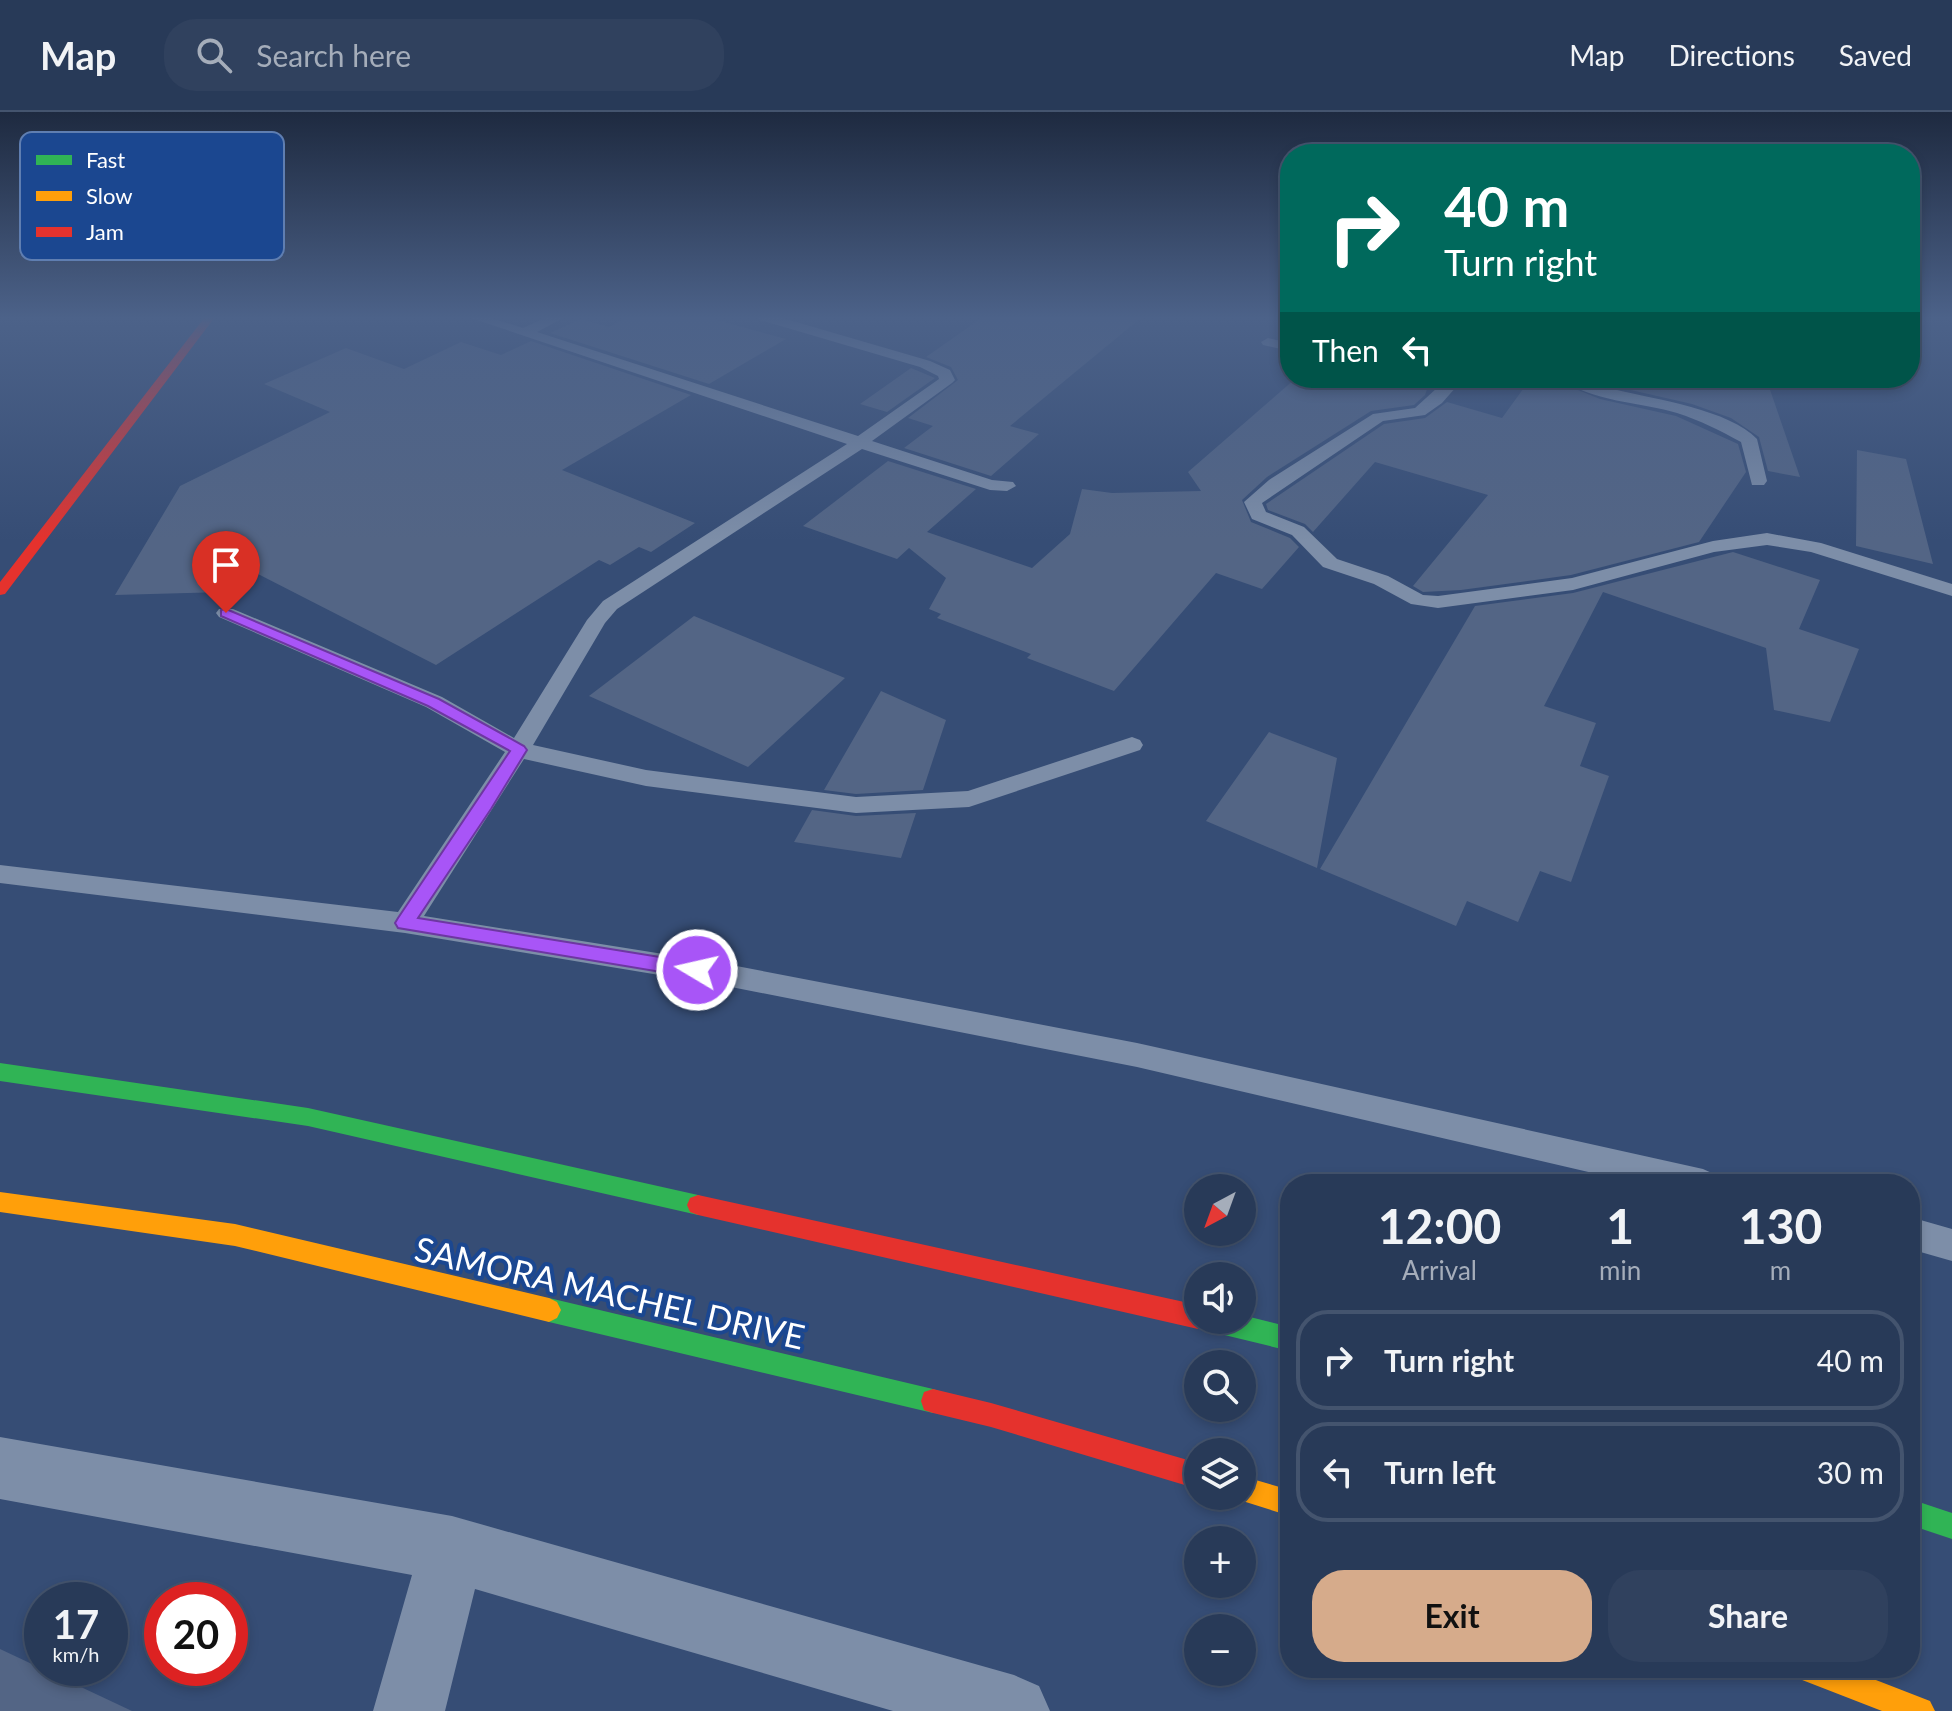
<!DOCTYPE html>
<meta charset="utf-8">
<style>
body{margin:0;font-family:Lato,sans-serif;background:#30415e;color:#f1f3f6;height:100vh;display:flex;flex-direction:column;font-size:30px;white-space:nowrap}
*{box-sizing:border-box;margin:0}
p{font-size:26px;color:#a5adba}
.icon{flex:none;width:44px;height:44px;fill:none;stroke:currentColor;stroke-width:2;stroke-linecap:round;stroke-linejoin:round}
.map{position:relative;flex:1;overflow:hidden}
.side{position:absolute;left:1280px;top:1062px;width:640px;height:504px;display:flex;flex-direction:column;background:#283a58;border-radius:32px;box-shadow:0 4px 12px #0003,0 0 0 2px #44546e}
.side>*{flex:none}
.hud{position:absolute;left:1280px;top:32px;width:640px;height:244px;border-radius:32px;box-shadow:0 4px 12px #0003,0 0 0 2px #44546e;background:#00695c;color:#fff;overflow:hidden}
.needle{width:52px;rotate:221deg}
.fabs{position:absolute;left:1184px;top:1062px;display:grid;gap:16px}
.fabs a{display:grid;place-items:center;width:72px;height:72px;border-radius:50%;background:#283a58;box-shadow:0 4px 12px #0003,0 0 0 2px #44546e;font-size:40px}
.speed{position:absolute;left:24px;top:1470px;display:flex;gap:16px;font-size:40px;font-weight:700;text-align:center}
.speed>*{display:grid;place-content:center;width:104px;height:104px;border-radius:50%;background:#283a58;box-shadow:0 4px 12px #0003,0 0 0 2px #44546e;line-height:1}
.speed small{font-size:20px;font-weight:400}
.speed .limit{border:12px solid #d22;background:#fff;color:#111}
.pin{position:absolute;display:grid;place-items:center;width:68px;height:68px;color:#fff;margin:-82px -34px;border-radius:50% 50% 50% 0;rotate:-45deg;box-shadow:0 0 8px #0007}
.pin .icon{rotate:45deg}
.me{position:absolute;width:88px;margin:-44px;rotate:279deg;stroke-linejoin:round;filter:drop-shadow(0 0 6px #0008)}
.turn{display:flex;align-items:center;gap:28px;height:168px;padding:0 32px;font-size:36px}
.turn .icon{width:104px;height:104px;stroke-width:2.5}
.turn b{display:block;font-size:56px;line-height:68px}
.then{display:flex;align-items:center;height:76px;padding:0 32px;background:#0003;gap:16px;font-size:30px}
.eta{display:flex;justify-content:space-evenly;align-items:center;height:136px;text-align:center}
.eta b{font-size:48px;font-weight:700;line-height:56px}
.button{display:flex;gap:16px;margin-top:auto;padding:16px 32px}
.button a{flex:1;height:92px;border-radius:32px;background:#d6ab8b;color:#111;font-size:32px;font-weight:700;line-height:92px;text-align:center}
.button a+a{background:#30415e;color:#f1f3f6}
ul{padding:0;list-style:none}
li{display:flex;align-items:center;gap:24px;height:100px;margin:0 16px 12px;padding:0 16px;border:4px solid #44546e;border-radius:32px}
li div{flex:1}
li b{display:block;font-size:30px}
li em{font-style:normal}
header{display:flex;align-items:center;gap:48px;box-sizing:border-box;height:112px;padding:0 40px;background:#283a58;border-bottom:2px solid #44546e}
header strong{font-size:38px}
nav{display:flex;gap:44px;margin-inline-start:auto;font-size:28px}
.search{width:560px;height:72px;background:#30415e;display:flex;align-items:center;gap:20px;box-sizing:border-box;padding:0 28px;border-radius:32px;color:#a5adba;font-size:30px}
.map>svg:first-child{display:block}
.building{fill:#536585}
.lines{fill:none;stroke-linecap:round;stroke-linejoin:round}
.lane{fill:#7d8ea8;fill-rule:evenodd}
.street{fill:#7d8ea8;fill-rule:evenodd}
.fast{fill:#30b455;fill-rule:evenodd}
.slow{fill:#ff9f0a;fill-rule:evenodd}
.jam{fill:#e5322d;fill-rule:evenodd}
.route{fill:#a855f7;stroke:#6d37a1;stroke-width:2}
.labels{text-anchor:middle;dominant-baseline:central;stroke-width:8;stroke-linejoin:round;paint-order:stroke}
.near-street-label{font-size:34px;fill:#fff;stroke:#1b4790}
.key{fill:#1b4790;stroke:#5f7eb1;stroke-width:2}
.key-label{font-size:22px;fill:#fff}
</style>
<header>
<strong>Map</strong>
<div class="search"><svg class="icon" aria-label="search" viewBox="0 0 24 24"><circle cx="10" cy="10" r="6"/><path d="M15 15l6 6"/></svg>Search here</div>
<nav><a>Map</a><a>Directions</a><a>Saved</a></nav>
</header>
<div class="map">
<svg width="1952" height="1599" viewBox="0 0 1952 1599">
<rect width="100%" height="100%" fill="#364d75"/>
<path class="building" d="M629,205H706L786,227L709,272L550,221L581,207L609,215Z
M983,205H1142L1010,314L1039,322L991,364L904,336L933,314L908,306L958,268L951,255L926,245Z
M531,229L691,283L562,358L695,411L651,440L639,435L610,453L599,448L436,553L258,462L224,480L115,483L180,374L330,300L264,272L346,236L404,257L461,230L501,243Z
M911,256L935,266L887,300L860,292Z
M1296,266H1431L1425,283L1414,293L1371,299L1267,365L1242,388L1251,410L1290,426L1299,435L1262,477L1216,461L1114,579L1027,546L1031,542L937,506L941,502L929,497L946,466L909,436L897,447L803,414L888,349L976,377L927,420L1032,456L1070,422L1082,377L1112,381L1201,379L1188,360Z
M1531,266L1568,274L1600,287L1676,304L1738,332L1746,360L1699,430L1571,463L1461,478L1423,480L1413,474L1488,383L1375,350L1313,420L1305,412L1268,398L1266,392L1384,312L1425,306L1447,290L1502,306Z
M1609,266H1766L1800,365L1768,359L1759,325L1731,306L1692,292L1609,273Z
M1857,338L1906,347L1933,452L1856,434Z
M1733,440L1820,468L1799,517L1859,537L1830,610L1774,598L1766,536L1603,480L1544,594L1596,611L1580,654L1609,664L1571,770L1540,759L1518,810L1467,789L1456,814L1320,757L1475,494L1573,481Z
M694,504L845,566L748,655L589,584Z
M881,579L946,608L923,678L856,682L824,678Z
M1269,620L1337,646L1317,756L1206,709Z
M812,698L856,704L916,701L901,746L794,730Z
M0,1537L132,1599H0Z"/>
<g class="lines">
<path class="lane" d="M468,205H488L523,216L547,205H565L537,220L858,324L939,267L938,264L920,255L760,208L758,205H779L930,249L950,258L955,268L952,271L872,329L992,368L1013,370L1016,374L1007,379L990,378L862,337L617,497L605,511L533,633L646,658L856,685L968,679L1132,625L1140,628L1143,633L1140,638L969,695L856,701L646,674L524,647L424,804L726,852L1137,931L1703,1057L1714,1062L1719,1072H1640L1137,955L726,874L405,821L0,771V753L398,800L505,640L426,595L219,505L216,501L219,497H233L442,585L514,626L587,508L603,489L847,332Z
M1268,226L1290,231V239L1263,233L1261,230Z
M1448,266H1464L1442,291L1425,303L1383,309L1262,391L1266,400L1304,415L1337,447L1388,464L1423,483L1438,484L1572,466L1713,429L1767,421L1821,431L1952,472V484L1811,440L1767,433L1714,440L1573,478L1438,496L1411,492L1374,472L1323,455L1292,423L1252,407L1244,390L1269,368L1373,302L1415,296Z
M1562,266C1582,266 1597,273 1617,278C1655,287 1730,298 1757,327L1767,369L1764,373H1752L1741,330C1721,319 1699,308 1677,301C1645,291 1586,289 1562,266Z
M1910,1105L1952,1117V1149L1910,1137Z"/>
<path class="street" d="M0,1325L452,1404L1014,1563L1039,1574L1050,1599H893L475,1477L445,1599H373L412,1463L0,1387Z"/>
<path class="fast" d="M0,951L308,996L698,1083L706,1086L709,1093L706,1100L698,1103L308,1014L0,969Z
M549,1186L933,1277L942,1280L945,1289L942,1298L933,1301L549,1210L541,1206L537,1198L541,1190Z
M1242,1203L1290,1215V1239L1212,1220L1204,1216L1200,1208H1242Z
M1910,1387L1952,1401V1427L1910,1413Z"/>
<path class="slow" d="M0,1080L235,1112L549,1186L557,1190L561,1198L557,1206L549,1210L235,1134L0,1100Z
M1242,1364L1290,1378V1404L1233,1386L1232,1384H1242Z
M1793,1556H1845L1930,1589L1935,1599H1882L1797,1566Z"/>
<path class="jam" d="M205,205H215L5,482L0,483V470Z
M698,1083L1198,1193V1208H1209L1206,1213L1198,1217L698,1103L690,1100L687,1093L690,1086Z
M933,1277L991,1291L1198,1351V1377L991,1315L933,1301L924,1298L921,1289L924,1280Z"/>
</g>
<linearGradient id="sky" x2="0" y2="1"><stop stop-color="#1e2a40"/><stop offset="0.48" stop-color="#4c6289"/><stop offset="1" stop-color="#4c6289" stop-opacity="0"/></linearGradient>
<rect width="1952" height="429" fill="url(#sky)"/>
<path class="route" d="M226,497L439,587L524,634L527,638L491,697L418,806L697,851L704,853L707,858L704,864L697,866L398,816L395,811L398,806L510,639L428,594L221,504V498Z"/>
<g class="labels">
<g class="near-street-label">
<text transform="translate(610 1180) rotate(13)">SAMORA MACHEL DRIVE</text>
</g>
</g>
<rect x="20" y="20" width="264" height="128" rx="12" class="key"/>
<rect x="36" y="43" width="36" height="10" fill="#30b455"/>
<rect x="36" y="79" width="36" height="10" fill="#ff9f0a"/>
<rect x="36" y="115" width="36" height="10" fill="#e5322d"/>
<g class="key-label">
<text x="86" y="56">Fast</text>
<text x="86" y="92">Slow</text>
<text x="86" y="128">Jam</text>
</g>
</svg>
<div class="fabs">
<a><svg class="needle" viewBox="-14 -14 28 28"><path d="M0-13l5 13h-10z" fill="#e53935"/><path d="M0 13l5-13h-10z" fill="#a5adba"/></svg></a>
<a><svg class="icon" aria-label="sound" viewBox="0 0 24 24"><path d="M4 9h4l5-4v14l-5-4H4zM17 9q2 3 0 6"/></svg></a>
<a><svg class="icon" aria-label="search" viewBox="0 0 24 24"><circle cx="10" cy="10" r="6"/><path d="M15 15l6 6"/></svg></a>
<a><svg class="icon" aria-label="layers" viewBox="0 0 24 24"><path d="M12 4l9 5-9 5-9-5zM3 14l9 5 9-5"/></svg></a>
<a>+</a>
<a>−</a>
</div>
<div class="speed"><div>17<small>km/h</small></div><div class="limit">20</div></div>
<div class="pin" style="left:226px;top:501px;background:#d93025"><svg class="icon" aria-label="arrive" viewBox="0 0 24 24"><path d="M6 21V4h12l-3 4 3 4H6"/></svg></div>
<svg class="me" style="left:697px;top:858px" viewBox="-20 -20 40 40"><circle r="17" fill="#a855f7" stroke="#fff" stroke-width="3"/><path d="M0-11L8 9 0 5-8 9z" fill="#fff"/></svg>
<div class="hud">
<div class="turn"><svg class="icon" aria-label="right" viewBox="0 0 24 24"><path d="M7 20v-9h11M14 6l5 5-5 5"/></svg><div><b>40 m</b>Turn right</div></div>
<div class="then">Then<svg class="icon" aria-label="left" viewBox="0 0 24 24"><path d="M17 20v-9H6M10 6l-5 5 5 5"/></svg></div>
</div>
<section class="side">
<div class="eta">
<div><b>12:00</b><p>Arrival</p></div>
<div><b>1</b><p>min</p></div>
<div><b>130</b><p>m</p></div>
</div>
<ul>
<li><svg class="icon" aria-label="right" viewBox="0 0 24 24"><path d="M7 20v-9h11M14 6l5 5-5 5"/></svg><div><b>Turn right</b></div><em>40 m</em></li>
<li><svg class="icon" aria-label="left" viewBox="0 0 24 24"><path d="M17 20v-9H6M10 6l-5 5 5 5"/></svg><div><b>Turn left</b></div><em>30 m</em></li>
</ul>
<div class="button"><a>Exit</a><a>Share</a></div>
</section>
</div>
